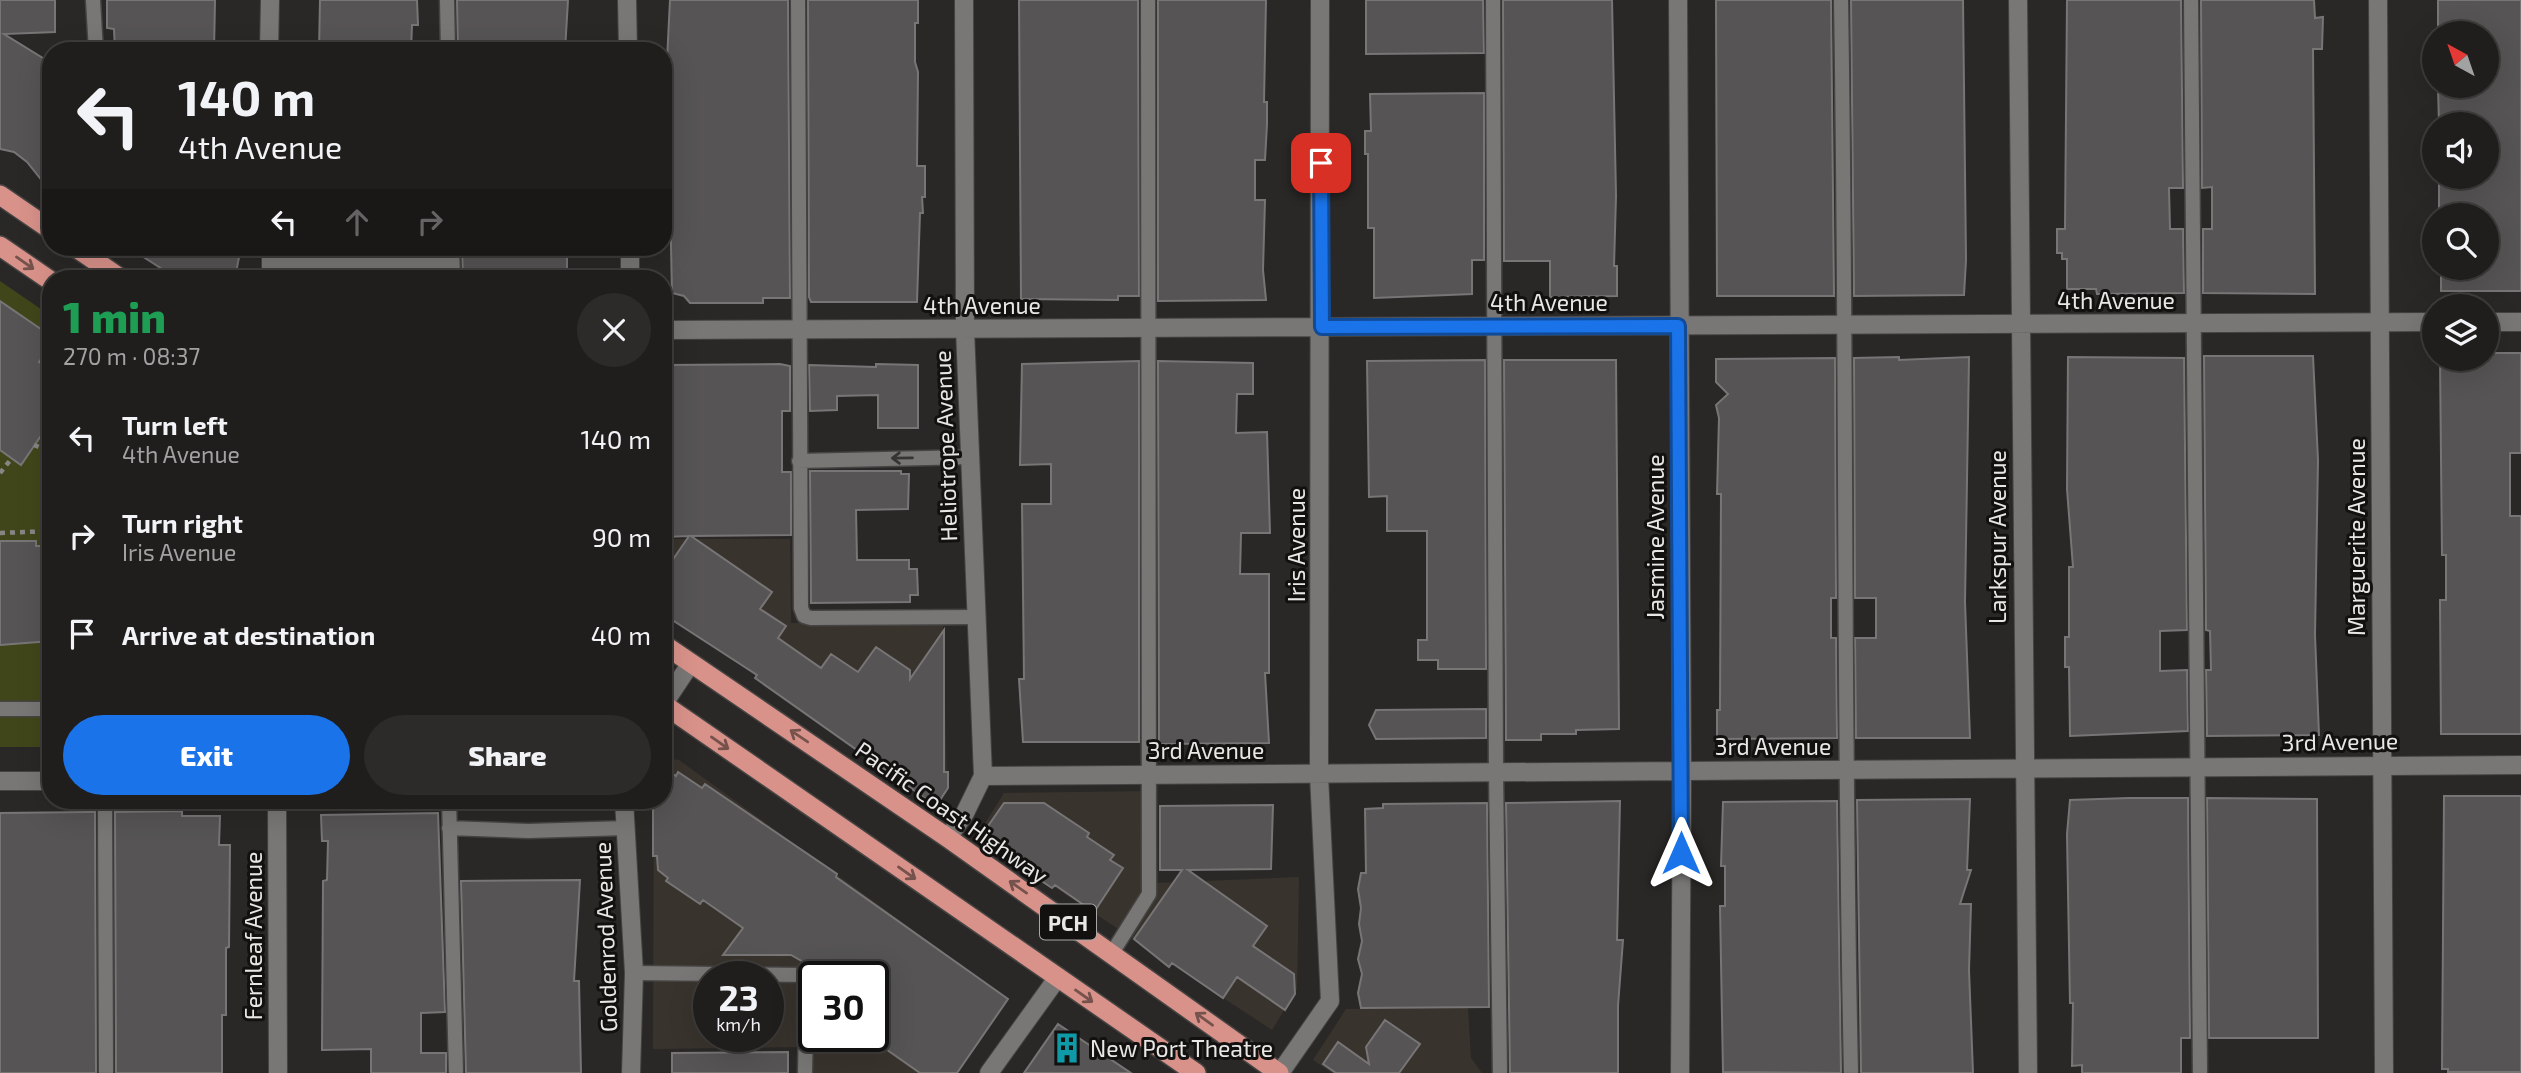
<!DOCTYPE html>
<meta charset="utf-8">
<style>
body{margin:0;font-family:"Exo 2",sans-serif;background:#2d2b29;color:#f1f3f6;height:100vh;display:flex;flex-direction:column;font-size:26px;white-space:nowrap}
*{box-sizing:border-box;margin:0}
p{font-size:23px;color:#a2a2a3}
.icon{flex:none;width:38px;height:38px;fill:none;stroke:currentColor;stroke-width:2;stroke-linecap:round;stroke-linejoin:round}
.map{position:relative;flex:1;overflow:hidden}
.side{position:absolute;left:42px;top:270px;width:630px;height:539px;display:flex;flex-direction:column;background:#201e1c;border-radius:28px;box-shadow:0 7px 28px #0002,0 0 0 2px #3d3c3b}
.side>*{flex:none}
.hud{position:absolute;left:42px;top:42px;width:630px;height:214px;border-radius:28px;box-shadow:0 7px 28px #0002,0 0 0 2px #3d3c3b;background:#201e1c;color:#f1f3f6;overflow:hidden}
.needle{width:46px;rotate:320deg}
.buttons{position:absolute;left:2422px;top:21px;display:grid;gap:14px}
.buttons a{display:grid;place-items:center;width:77px;height:77px;border-radius:50%;background:#201e1c;box-shadow:0 7px 28px #0002,0 0 0 2px #3d3c3b;font-size:35px}
.speed{position:absolute;left:693px;top:961px;display:flex;gap:14px;font-size:35px;font-weight:700;text-align:center}
.speed>*{display:grid;place-content:center;width:91px;height:91px;border-radius:50%;background:#201e1c;box-shadow:0 7px 28px #0002,0 0 0 2px #3d3c3b;line-height:1}
.speed small{font-size:18px;font-weight:400}
.speed .limit{border:4px solid #111;border-radius:10px;background:#fff;color:#111}
.pin{position:absolute;display:grid;place-items:center;width:60px;height:60px;color:#fff;margin:-30px;border-radius:14px;box-shadow:0 4px 10px #0006}
.me{position:absolute;width:77px;margin:-38px;rotate:0deg;stroke-linejoin:round;filter:drop-shadow(0 0 5px #0008)}
.turn{display:flex;align-items:center;gap:24px;height:147px;padding:0 21px;font-size:32px}
.turn .icon{width:91px;height:91px;stroke-width:2.5}
.turn b{display:block;font-size:49px;line-height:60px}
.lanes{display:flex;align-items:center;height:66px;padding:0 21px;background:#0003;justify-content:center;gap:35px;direction:ltr}
.lanes .off{opacity:.35}
.round{display:grid;place-items:center;flex:none;width:74px;height:74px;border-radius:37px;background:#2d2b29}
.summary{display:flex;align-items:center;justify-content:space-between;height:119px;padding:0 21px}
h1{font-size:42px;font-weight:800;line-height:52px;color:#1e9e55}
.cta{display:flex;gap:14px;margin-top:auto;padding:14px 21px}
.cta a{flex:1;height:80px;border-radius:42px;background:#1a73e8;color:#fff;font-size:28px;font-weight:800;line-height:80px;text-align:center}
.cta a+a{background:#2d2b29;color:#f1f3f6}
ul{padding:0;list-style:none}
li{display:flex;align-items:center;gap:21px;height:98px;padding:0 21px}
li div{flex:1}
li b{display:block;font-size:26px}
li em{font-style:normal}
.map>svg:first-child{display:block}
.built{fill:#39332d;fill-rule:evenodd}
.green{fill:#41461a}
.building{fill:#565455;stroke:#787577;stroke-width:2}
.lines{fill:none;stroke-linecap:round;stroke-linejoin:round}
.service-casing{stroke:#454443;stroke-width:17}
.minor-casing{stroke:#454443;stroke-width:20}
.tertiary-casing{stroke:#454443;stroke-width:20}
.trunk-casing{stroke:#454443;stroke-width:22}
.path{stroke:#888685;stroke-width:4.5;stroke-dasharray:5 5;stroke-linecap:butt}
.service{stroke:#797775;stroke-width:14}
.minor{stroke:#797775;stroke-width:18}
.tertiary{stroke:#797775;stroke-width:18}
.trunk{stroke:#d9928a;stroke-width:19}
.oneway{stroke:#76524d}
.oneway2{stroke:#363533}
.route-casing{stroke:#114b97;stroke-width:18}
.route{stroke:#1a73e8;stroke-width:12}
.labels{text-anchor:middle;dominant-baseline:central;stroke-width:6;stroke-linejoin:round;paint-order:stroke}
.shield{fill:#121110;stroke:#a8a7a6;stroke-width:2}
.shield-label{font-size:21px;font-weight:bold;fill:#e8e7e6}
.street-label{font-size:23px;fill:#e8e7e6;stroke:#121110}
.poi-label{font-size:23px;fill:#e8e7e6;stroke:#121110;text-anchor:start}
</style>
<div class="map">
<svg width="2521" height="1073" viewBox="0 0 2521 1073">
<rect width="100%" height="100%" fill="#2a2826"/>
<path class="built" d="M663,539H790L791,623L943,624L947,785L931,799L663,611Z
M671,759L679,760L1008,999L957,1073H808L807,1047L653,1049L654,800H663V763ZM709,976H768V1036H709ZM814,976H873V1036H814Z
M1154,791L1155,883L1299,877L1297,989L1272,1030L977,836L1004,793Z
M1468,1008L1471,1058L1482,1073H1332L1313,1060L1346,1009Z"/>
<path class="green" d="M0,281L51,316V747H0Z"/>
<path class="building" d="M0,0H55V32L4,34L51,63V192L27,162L14,152L0,149Z
M107,0H215L214,51H115L114,29L107,28Z
M320,0H417L418,25H412L411,51H319Z
M457,0H568L565,51H458Z
M670,0H788L790,298H763V303H690L684,296L672,293L667,60Z
M808,0H918V23H915V62L918,72L917,166H925V197H922L923,213H920L917,302H811L809,297Z
M1019,0H1138L1139,296H1118V300L1021,299Z
M1158,0H1266L1264,102H1267V124L1265,160H1255V200H1265L1263,270L1266,300L1158,301Z
M1366,0H1483L1484,53L1366,54Z
M1503,0H1612L1616,196L1614,266H1617V296L1550,297V261H1504Z
M1716,0H1831L1834,296H1717Z
M1851,0H1963L1966,260L1964,295L1854,296Z
M2067,0H2181L2183,188H2169L2170,229H2183L2184,293L2097,294L2096,289H2067V259H2062V253H2057V229H2065Z
M2201,0H2314L2315,18L2323,17L2322,49H2313L2315,294L2203,293V229H2212V187L2202,188Z
M2438,0H2521V291H2441V268H2487V215H2439V177H2487V124H2439L2438,88H2487V33H2438Z
M1484,93V260H1472V294L1374,298V228H1368V154H1365V131H1371L1370,94Z
M128,247H241L235,278H176Z
M462,247H567V278H463Z
M0,301L51,336V345L39,362L51,370V421L21,465L0,450Z
M2487,353H2521V453H2510V516H2521V734H2441L2440,600H2446V555H2442L2440,359H2487Z
M2204,356H2313L2318,460L2315,635L2319,735L2207,736L2206,670H2211L2210,631L2206,630Z
M1899,357V360L1969,357L1965,602L1970,738H1856L1855,638H1876V598H1855L1854,358Z
M2068,357L2184,358L2187,630L2160,631V671L2187,670L2188,731L2070,736L2069,667H2065V637H2069V567H2073L2067,489Z
M1835,358L1836,598H1831V638H1836L1837,738L1717,739V710H1720L1721,494H1717L1719,418L1716,405L1728,394L1716,382V359Z
M1485,360L1486,669H1438V660H1418V640H1427V531H1387V496L1369,497L1367,361Z
M1504,360H1616L1619,729L1576,730V734H1541V740H1506Z
M1139,361V742H1023L1019,679H1024L1022,504H1051V464L1020,465L1022,364Z
M1158,361L1253,363V394H1237L1236,433L1267,432L1270,533H1241L1240,574H1269V673H1265L1269,743L1159,744Z
M780,364L790,366V411H782V472H791V535L691,536L772,592L760,609L786,626L778,638L821,668L831,654L858,672L876,647L910,670V679L944,630V772H948V788L940,800L929,801L755,678L757,675L663,614V574L689,536L663,537L666,365Z
M876,364L918,365V428H878V395L837,396V410L810,411L809,365L876,367Z
M810,471H901V474H909L908,509L856,510L857,560H909V569H917L918,595H910V602L811,603Z
M0,541H36V546H49L51,641L0,645Z
M1486,709V738L1376,739L1369,725L1376,710Z
M663,768L676,776L678,772L702,788L705,784L837,874L836,877L1008,999L957,1073H920L873,1040V976H822L812,967L791,955H723L743,928L703,900L700,904L666,881L668,878L658,870L657,856H653V800H663Z
M2444,796H2521V1072H2448V1069H2442Z
M2129,798H2188L2190,1038H2181V1073H2082V1065L2072,1066L2073,1003H2070L2067,834L2070,800Z
M2207,798L2317,799L2318,1038H2209Z
M1970,799L1967,870H1971L1960,904H1971L1969,970L1973,1073H1861L1857,800Z
M1620,801L1617,940H1623L1618,1006V1073H1510L1506,803Z
M1837,801L1841,1073L1723,1072L1720,906H1725V866H1721L1723,802Z
M1004,803H1044L1089,833L1087,837L1114,855L1110,860L1123,868L1094,912L1055,885L1052,888L979,839Z
M1487,803L1489,1007L1361,1008L1358,993L1362,974L1358,959L1362,941L1359,924L1361,908L1358,889L1361,873H1366L1365,809L1383,808V804Z
M1273,805L1271,869L1188,870L1267,926L1253,946L1294,974L1295,994L1285,1010L1237,977L1223,998L1172,963L1169,967L1134,939L1182,870H1160V806Z
M182,811V816H220L219,845H230L229,947L226,948V1015H222V1073H116L115,812Z
M90,812H95L96,1073H0V813Z
M438,813L445,1012L421,1013V1053H446V1073H371V1049L322,1050L323,881L327,880L328,841H322L321,815Z
M580,880L574,981H579L581,1073H466L461,881Z
M1385,1020L1420,1044L1399,1073H1336L1323,1064L1338,1042L1369,1064L1366,1047Z
M1058,1024L1131,1073H1024Z
M788,1052V1073H672V1053Z"/>
<g class="lines">
<g class="service-casing">
<path id="service" d="M93,0L96,51
M447,0L448,51
M798,0L801,608L804,616L811,618L977,617
M1493,0L1496,772L1500,1073
M1841,0C1847,358 1843,715 1851,1073
M2191,0L2200,1073
M452,247L453,278
M271,264L452,262
M799,461L970,457
M0,709H51
M105,800L106,1073
M449,800L456,1073
M449,828L528,831L626,828
M1112,953L1149,894L1148,0
M634,973L807,975L805,1073"/>
</g>
<g class="minor-casing">
<path id="minor" d="M1678,0L1682,771L1680,1073
M2018,0L2028,1073
M269,51L270,0
M271,247V278
M2487,322H2521
M663,330L2434,322
M663,705L691,663
M983,776L2521,765
M0,781H51
M277,800L278,1073
M624,800L634,973L631,1073
M948,838L965,813L983,776L965,329L964,0
M989,1073L1058,977
M1280,1073L1330,1001L1319,775L1320,0"/>
</g>
<g class="tertiary-casing">
<path id="tertiary" d="M627,0L628,51
M2378,0L2384,1073
M630,247V278"/>
</g>
<g class="trunk-casing">
<path id="trunk" d="M0,195L51,230
M0,246L51,281
M75,247L120,278
M663,644L948,838L1279,1073
M663,704L1196,1073"/>
</g>
<path class="path" d="M34,445L51,452
M0,473L12,458
M0,533L51,531"/>
<use href="#service" class="service"/>
<use href="#minor" class="minor"/>
<use href="#tertiary" class="tertiary"/>
<use href="#trunk" class="trunk"/>
</g>
<defs><path id="oneway-shaft" d="M-6 0H5M1.5-3L5.5 0L1.5 3" fill="none" stroke-width="1.6" stroke-linecap="round" stroke-linejoin="round" transform="scale(1.75)"/></defs>
<g class="oneway">
<use href="#oneway-shaft" transform="translate(25 263) rotate(35)"/>
<use href="#oneway-shaft" transform="translate(799 736) rotate(-146)"/>
<use href="#oneway-shaft" transform="translate(720 743) rotate(35)"/>
<use href="#oneway-shaft" transform="translate(907 873) rotate(35)"/>
<use href="#oneway-shaft" transform="translate(1018 887) rotate(-145)"/>
<use href="#oneway-shaft" transform="translate(1084 996) rotate(35)"/>
<use href="#oneway-shaft" transform="translate(1204 1019) rotate(-144)"/>
</g>
<use class="oneway2" href="#oneway-shaft" transform="translate(902 458) rotate(179)"/>
<g class="lines">
<g class="route-casing">
<path id="route" d="M1321,163L1322,327L1678,326L1681,853"/>
</g>
<use href="#route" class="route"/>
</g>
<defs>
<g id="building-bare" transform="scale(2.415)"><path d="M-4-6H4V6H1V3H-1V6H-4ZM-2.5-4.3h1.7v1.8h-1.7ZM.8-4.3h1.7v1.8H.8ZM-2.5-1h1.7V.8h-1.7ZM.8-1h1.7V.8H.8Z" fill="#0f9aa8" stroke="#121110" stroke-width="2.5" paint-order="stroke"/></g>
</defs>
<g fill-rule="evenodd">
<use href="#building-bare" x="1067" y="1048"/>
</g>
<g class="labels">
<rect class="shield" x="1040" y="904.5" width="56" height="35" rx="5"/>
<g class="shield-label">
<text x="1068" y="922">PCH</text>
</g>
<g class="street-label">
<text x="2116" y="300">4th Avenue</text>
<text x="1549" y="302">4th Avenue</text>
<text x="982" y="305">4th Avenue</text>
<text transform="translate(945 446) rotate(-92)">Heliotrope Avenue</text>
<text transform="translate(1655 537) rotate(-90)">Jasmine Avenue</text>
<text transform="translate(1997 537) rotate(-90)">Larkspur Avenue</text>
<text transform="translate(2356 537) rotate(-90)">Marguerite Avenue</text>
<text transform="translate(1296 545) rotate(-90)">Iris Avenue</text>
<text transform="translate(2340 741) rotate(-1)">3rd Avenue</text>
<text x="1773" y="746">3rd Avenue</text>
<text x="1206" y="750">3rd Avenue</text>
<text transform="translate(952 812) rotate(35)">Pacific Coast Highway</text>
<text transform="translate(253 936) rotate(-90)">Fernleaf Avenue</text>
<text transform="translate(605 937) rotate(-92)">Goldenrod Avenue</text>
</g>
<g class="poi-label">
<text x="1090" y="1048">New Port Theatre</text>
</g>
</g>
</svg>
<div class="buttons">
<a><svg class="needle" viewBox="-14 -14 28 28"><path d="M0-13l5 13h-10z" fill="#e53935"/><path d="M0 13l5-13h-10z" fill="#a2a2a3"/></svg></a>
<a><svg class="icon" aria-label="sound" viewBox="0 0 24 24"><path d="M4 9h4l5-4v14l-5-4H4zM17 9q2 3 0 6"/></svg></a>
<a><svg class="icon" aria-label="search" viewBox="0 0 24 24"><circle cx="10" cy="10" r="6"/><path d="M15 15l6 6"/></svg></a>
<a><svg class="icon" aria-label="layers" viewBox="0 0 24 24"><path d="M12 4l9 5-9 5-9-5zM3 14l9 5 9-5"/></svg></a>
</div>
<div class="speed"><div>23<small>km/h</small></div><div class="limit">30</div></div>
<div class="pin" style="left:1321px;top:163px;background:#d93025"><svg class="icon" aria-label="arrive" viewBox="0 0 24 24"><path d="M6 21V4h12l-3 4 3 4H6"/></svg></div>
<svg class="me" style="left:1681px;top:853px" viewBox="-20 -20 40 40"><path d="M0-17L14 15 0 8-14 15z" fill="#1a73e8" stroke="#fff" stroke-width="4"/></svg>
<div class="hud">
<div class="turn"><svg class="icon" aria-label="left" viewBox="0 0 24 24"><path d="M17 20v-9H6M10 6l-5 5 5 5"/></svg><div><b>140 m</b>4th Avenue</div></div>
<div class="lanes"><svg class="icon" aria-label="left" viewBox="0 0 24 24"><path d="M17 20v-9H6M10 6l-5 5 5 5"/></svg><svg class="icon off" aria-label="ahead" viewBox="0 0 24 24"><path d="M12 20V5M6 11l6-6 6 6"/></svg><svg class="icon off" aria-label="right" viewBox="0 0 24 24"><path d="M7 20v-9h11M14 6l5 5-5 5"/></svg></div>
</div>
<section class="side">
<div class="summary"><div><h1>1 min</h1><p>270 m · 08:37</p></div><a class="round"><svg class="icon" aria-label="close" viewBox="0 0 24 24"><path d="M6 6l12 12M18 6L6 18"/></svg></a></div>
<ul>
<li><svg class="icon" aria-label="left" viewBox="0 0 24 24"><path d="M17 20v-9H6M10 6l-5 5 5 5"/></svg><div><b>Turn left</b><p>4th Avenue</p></div><em>140 m</em></li>
<li><svg class="icon" aria-label="right" viewBox="0 0 24 24"><path d="M7 20v-9h11M14 6l5 5-5 5"/></svg><div><b>Turn right</b><p>Iris Avenue</p></div><em>90 m</em></li>
<li><svg class="icon" aria-label="arrive" viewBox="0 0 24 24"><path d="M6 21V4h12l-3 4 3 4H6"/></svg><div><b>Arrive at destination</b></div><em>40 m</em></li>
</ul>
<div class="cta"><a>Exit</a><a>Share</a></div>
</section>
</div>
